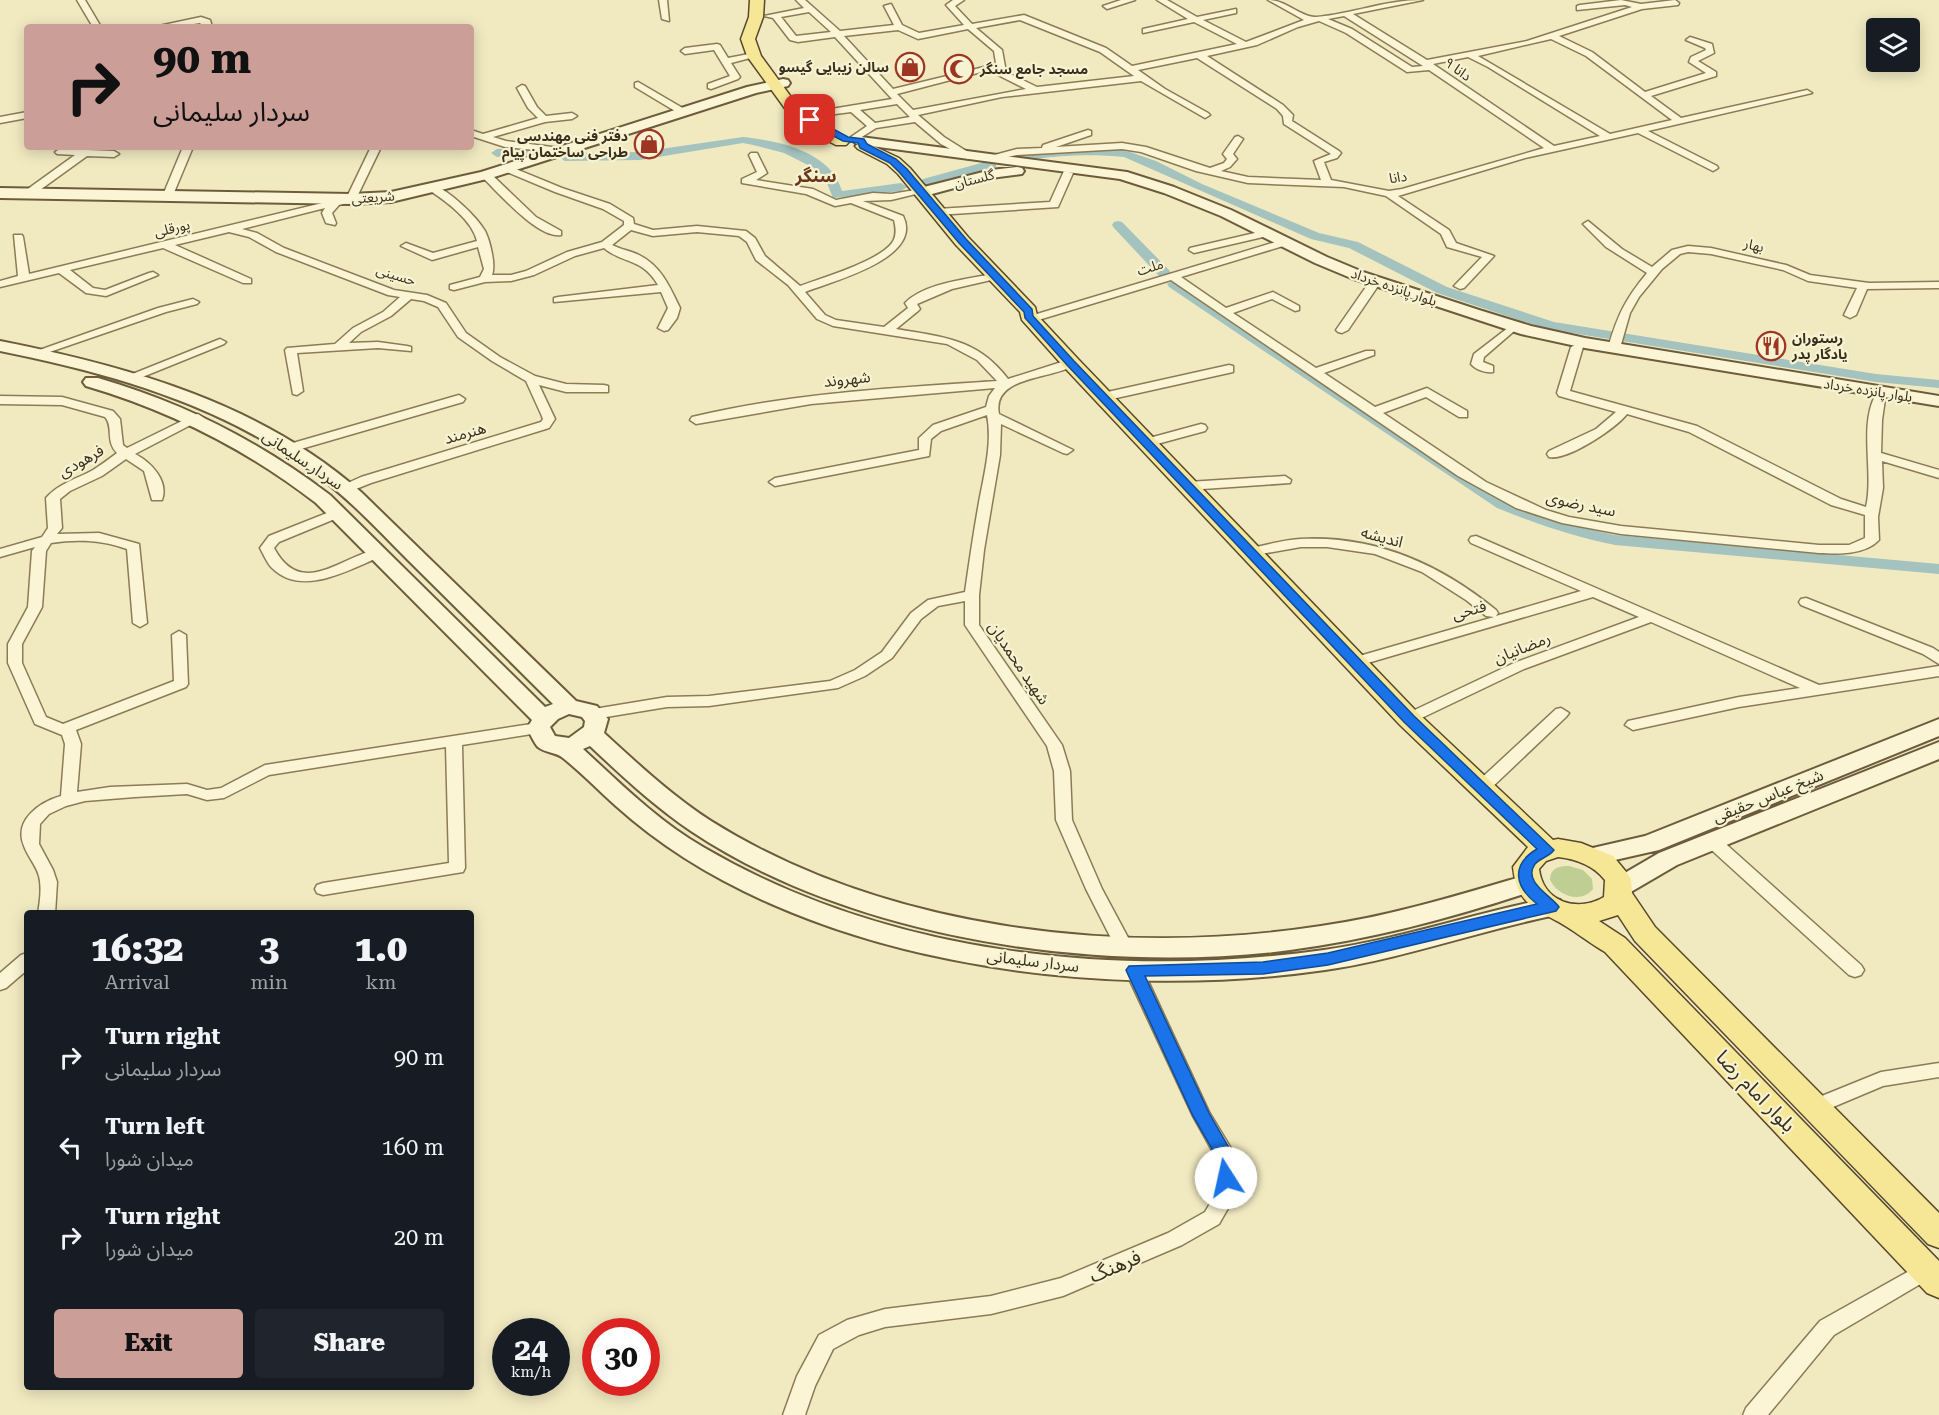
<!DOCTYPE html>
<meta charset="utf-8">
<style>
body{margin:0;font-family:"Roboto Serif","Noto Sans Arabic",serif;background:#20242c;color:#f1f3f6;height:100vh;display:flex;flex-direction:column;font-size:22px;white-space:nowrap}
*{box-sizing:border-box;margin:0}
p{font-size:20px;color:#9ea1a6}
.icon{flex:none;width:33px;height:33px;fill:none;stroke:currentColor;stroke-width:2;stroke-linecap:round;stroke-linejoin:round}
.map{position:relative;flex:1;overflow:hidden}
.drawer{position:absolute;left:24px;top:910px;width:450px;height:480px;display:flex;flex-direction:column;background:#171b24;border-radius:6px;box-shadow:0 3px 15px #0003}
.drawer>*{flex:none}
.banner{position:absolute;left:24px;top:24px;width:450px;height:126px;border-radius:6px;box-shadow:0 3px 15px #0003;background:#cc9e98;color:#111;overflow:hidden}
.tools{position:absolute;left:1866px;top:18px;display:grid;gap:12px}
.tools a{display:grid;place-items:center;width:54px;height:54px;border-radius:6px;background:#171b24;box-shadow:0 3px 15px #0003;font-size:30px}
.speed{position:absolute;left:492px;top:1318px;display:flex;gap:12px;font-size:30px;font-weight:700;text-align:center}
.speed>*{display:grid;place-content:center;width:78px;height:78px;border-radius:50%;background:#171b24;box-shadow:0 3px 15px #0003;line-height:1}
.speed small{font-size:15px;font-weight:400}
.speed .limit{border:9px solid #d22;background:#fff;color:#111}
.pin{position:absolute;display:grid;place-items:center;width:51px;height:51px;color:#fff;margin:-26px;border-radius:12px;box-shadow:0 3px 9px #0006}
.me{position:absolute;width:66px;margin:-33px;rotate:350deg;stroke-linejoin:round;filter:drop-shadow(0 0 4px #0008)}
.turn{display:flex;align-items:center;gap:21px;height:126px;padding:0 30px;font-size:27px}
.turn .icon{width:78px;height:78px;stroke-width:2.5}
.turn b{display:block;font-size:42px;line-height:51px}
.eta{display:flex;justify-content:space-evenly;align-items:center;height:102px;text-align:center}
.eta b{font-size:36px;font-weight:800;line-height:42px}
.cta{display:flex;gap:12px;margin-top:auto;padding:12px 30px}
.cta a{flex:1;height:69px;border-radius:6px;background:#cc9e98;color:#111;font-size:24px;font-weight:800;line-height:69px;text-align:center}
.cta a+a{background:#20242c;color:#f1f3f6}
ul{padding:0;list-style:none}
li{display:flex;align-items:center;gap:18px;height:90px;padding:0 30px}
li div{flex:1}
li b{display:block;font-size:22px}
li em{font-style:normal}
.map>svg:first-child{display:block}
.green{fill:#bfcf94}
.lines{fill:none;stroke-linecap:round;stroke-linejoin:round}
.canal{fill:#a4c3be;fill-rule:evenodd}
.street-casing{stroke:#8b7b57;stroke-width:3}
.secondary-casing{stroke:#6d5c3b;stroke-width:4}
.primary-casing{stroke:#59482c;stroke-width:3}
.street{fill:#fbf5d5;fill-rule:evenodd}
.secondary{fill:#fbf5d5;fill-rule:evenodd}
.primary{fill:#f6e796;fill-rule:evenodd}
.route{fill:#1a73e8;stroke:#114b97;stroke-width:1.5}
.labels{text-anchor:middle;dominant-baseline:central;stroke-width:4.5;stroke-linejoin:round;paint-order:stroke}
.far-poi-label{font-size:14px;font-weight:bold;fill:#3a2f1d;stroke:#f7f2d1;text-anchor:end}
.far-street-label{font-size:14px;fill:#3a2f1d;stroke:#f7f2d1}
.street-label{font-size:16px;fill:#3a2f1d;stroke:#f7f2d1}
.far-district-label{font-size:18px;font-weight:bold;fill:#693619;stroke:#f7f2d1}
.near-street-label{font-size:20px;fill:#3a2f1d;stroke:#f7f2d1}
</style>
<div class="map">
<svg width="1939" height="1415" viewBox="0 0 1939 1415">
<rect width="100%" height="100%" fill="#f1eac1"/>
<path class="green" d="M1569,866L1583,870L1592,879L1593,889C1581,904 1558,896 1550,880C1550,868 1559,866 1569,866Z"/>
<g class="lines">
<path class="canal" d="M743,137C779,141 830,151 842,191L901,183L907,187L901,191L833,198L825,178L816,169L784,153L753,145L743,143L640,160L565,161L559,157L565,153L640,152Z
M536,148L540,150V154L497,157L491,153L497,149Z
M1109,148L1130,152L1156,161L1202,184L1319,233L1358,242L1447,287L1554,322L1876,374L1939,380V388L1876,382L1547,329L1437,293L1349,248L1311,239L1124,157C1095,154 1062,155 1034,159C1025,161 1014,165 1007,159C1020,148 1089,149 1109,148Z
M992,160L996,161V167L927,186L921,182L923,179Z
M1118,221L1122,222L1169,270L1171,273L1169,276H1159L1114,228L1112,225L1114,222Z
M1174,280L1509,502C1543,516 1578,528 1615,535L1939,564V574L1615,545C1574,537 1536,524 1497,508L1169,287L1167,284Z"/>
<g class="street-casing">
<path id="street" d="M77,0H85L101,27H93Z
M659,0H667L669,21L662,19Z
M796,0H805L840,31L894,25L884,6L891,4L902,25L919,33L964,25L946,5L953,0H964L955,6L972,24L1024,15L1106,48L1132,66L1237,44L1194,22L1143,33V29L1188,19L1157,0H1167L1197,17L1236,9V13L1203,20L1246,42L1304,20L1268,0C1286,0 1302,18 1316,17C1352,14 1385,0 1423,0L1353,14L1427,60L1527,41L1632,7L1625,5L1577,10V6L1580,5L1621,0L1641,4L1675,0L1679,3L1678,5L1642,9L1559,36L1592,52L1645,92L1706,73L1689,62L1691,57L1706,50L1705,48L1686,40L1690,37L1712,44L1714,53L1698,61L1716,72V76L1651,96L1681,118L1807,90L1812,93L1648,131L1717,166L1718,168L1713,171L1638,133L1525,158L1398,196L1449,230L1456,243L1494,256L1464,288L1460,289L1454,286L1482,257L1447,247L1441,234L1386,196L1344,187L1248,183L1196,171L1141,152L1122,149L1017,155L988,161L983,158L1017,149L1042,148L1043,145L1088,130L1091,131V135L1056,147L1122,143L1146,147L1210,168L1224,163L1227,159L1223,154L1235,137L1238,136L1243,139L1233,154L1237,159L1230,167L1221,171L1248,177L1321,180L1314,161L1331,154L1284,124L1283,116L1277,109L1197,58L1138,70L1165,89L1208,113L1210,115L1205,118L1141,81L1002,97L918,115L944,137L971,154V158L968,159L941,144L915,122L876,128L854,142L851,141V137L867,126L851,112L804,118V114L807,113L892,99L835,37L798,42L790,40L773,18L764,16L804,8ZM809,12L831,32L796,36L781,17ZM1344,16L1423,66L1412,67L1352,29L1328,19ZM1020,20L1100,52L1134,76L1037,87L1006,72L1002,50L976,28ZM1319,21L1346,33L1407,72L1429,70L1544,148L1402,189L1389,191L1331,180L1324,162L1337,158L1341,153L1339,151L1292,121L1293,115L1283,105L1207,56L1257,45L1298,27ZM968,29L994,51L998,75L1026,89L913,110L897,94L989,70L984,67L893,89L844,36L898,30L918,39ZM1551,39L1586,56L1672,120L1610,134L1478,56ZM1468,57L1488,67L1600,136L1554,146L1433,64ZM897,104L910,117L875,123L860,110Z
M1121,0H1135L1107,9L1103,6Z
M201,17L210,20L212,27H204L200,23L174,27H154Z
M717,44L720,45L728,58L754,53L758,56L731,63L740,77L738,79L711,89L708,88V84L730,76L714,50L685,54L681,51L685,48Z
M638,82L686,110L688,112L680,114L635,87V83Z
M522,85L525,86L537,107L546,116L572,113L577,116L572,119L545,122L493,137L506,141L560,148L565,151L563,153L505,147L471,136V130L483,134L538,118L528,108L517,88Z
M27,112V118L0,123V117Z
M183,147H193L173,195L164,197L163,195Z
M371,147H381L355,201L339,205L332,213L336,223L335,225L326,223L322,213L325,208L242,229L257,233L284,248L394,290L427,295L446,303L466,333L500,357L535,376L566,384L604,385L608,386V392H566L539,385L555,419L549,428L371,483L346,493L340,489L341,486L361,477L541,422L543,419L541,414L526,381L492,361L458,337L438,307L424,301L411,299L391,316L361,332L349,343L378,342L407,346L411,347V351L378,348L297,353L303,391L297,395L293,394L285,350L287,348L335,344L353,328L383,312L400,297L388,295L276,252L249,237L229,232L175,245L251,279V283H243L163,248L70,270L93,288L105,290L149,273L153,272L158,275L106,296L86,293L59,273L0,287V281L18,276L14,235H22L23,237L29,274L347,197Z
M60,149L114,151L119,154L114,157L87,156L33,195H25V191L75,155L57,154L55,152Z
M751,153H757L767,173L756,180L813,189L836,200L873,193L891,194L915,190L920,193L891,200L863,201L903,216C924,258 833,281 805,292L825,315L836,320L884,327L908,308L905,303C924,284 962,280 987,275L991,276V280L952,289L917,304L920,309L918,311L896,329C942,337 977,338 1008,379L1071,359L1077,363C1057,380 991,374 999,414L1073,450L1067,454L1063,453L1001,424L1000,455L984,550L979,595V625L1062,745L1070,771L1072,820L1102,889L1132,945L1129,950L1123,951L1117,950L1086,889L1056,820L1054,771L1047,746L965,625V601L938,606L921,619L892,658L865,676L838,688L709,706L667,707L594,719L586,714L594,709L667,697L709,696L830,681L855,670L882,652L911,613L928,600L965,592C969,564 973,536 978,508C983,478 993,445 987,415L941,431L931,439L929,456L775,486L769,482L775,478L919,450V438L933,425L986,407L989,396L995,388L811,404L696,424L690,420L692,417C791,393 895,388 997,381L977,360L947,344L833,326L817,319L788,285L756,260L747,242L739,236L697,232L653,236L631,230L612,245C620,249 630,251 639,255C661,266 670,287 680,308L677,318L668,330L664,331L658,328L668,308L661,292L554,302V298L558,297L658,285C643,258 623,264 604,248L575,256L534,275L511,281L485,282L454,290L450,289V285L480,277L484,269L478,247L432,260L401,246L406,243L433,253L477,241C472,220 447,202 429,190V186L433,185C449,190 477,217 485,231C490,241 496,265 492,275H511L526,271L567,252L602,242L624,225V221L603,209L555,192L502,170L501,168L506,165L562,188L610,204L633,218L634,224L653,230L697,226L746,231L755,238L765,256L800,286C822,278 879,261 892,243C897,236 896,228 894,220L851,203L835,206L806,194L742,183V179L757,172L749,155Z
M1064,171L1073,173L1058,207L937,215L932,212L937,209L1050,202Z
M482,173H490L536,217L561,231V235C538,239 498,192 482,177Z
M1588,221L1622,249L1652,267L1672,250L1688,246L1711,248L1786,265L1810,275L1869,283L1939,282V288L1867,289L1856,315L1850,318L1844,315L1857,288L1808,281L1783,270L1711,254L1688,252L1680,254L1662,269L1639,297L1630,313L1620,348L1614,351L1608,348C1618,314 1625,300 1647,273L1606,247L1583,224Z
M1259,232L1263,233V237L1194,253L1189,250L1190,248Z
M1279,241L1283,242V246L1181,277L1226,308L1273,292L1299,306V310L1295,311L1272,299L1233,313L1316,368L1366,351H1374V355L1324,373L1375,407L1427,388L1467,411V417H1459L1426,397L1383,413L1486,482L1546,510L1569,517L1621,526L1819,545H1849L1865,538V515L1831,505L1689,432L1627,414C1615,429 1567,461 1549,457L1547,454L1549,451L1596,429L1616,412L1559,396L1557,393L1571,347L1577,344L1583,347L1570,391L1697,426L1841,499L1866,507C1874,473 1859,427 1875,396H1883L1885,399L1882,420L1881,453L1939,470V478L1882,461L1883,488L1878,517L1879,540C1865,555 1838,554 1819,553L1621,534L1562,523L1516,508L1458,476L1171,280L1035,321H1027L1025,319L1027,317Z
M1372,283L1378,286L1348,330L1342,333L1338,332L1336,330L1368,284Z
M193,299L199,302L197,304L166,312L41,355H33L31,353L158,308Z
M1509,327L1515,330L1513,332L1484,357L1483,362L1493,366V372C1486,373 1476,370 1471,364L1474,354Z
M220,339L226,342L224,344L135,380L131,381L125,377Z
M1229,365L1233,366V372L1103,401L1097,397L1103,393Z
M459,395L465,399L463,402L294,451H286L284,448L286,445Z
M0,396L62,397L113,411L120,419L123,445L127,448L194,415L198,414L204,418L135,454C151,462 169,481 162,500H152L144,471L126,459L102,476L70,491L60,499L62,528L57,534L99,533L139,544L147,623L140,627L133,623L127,549C101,540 78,539 51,543L46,551L42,607L22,644V663L46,717L63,724L174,681L172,635L179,631L186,635L188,684L186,687L76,730L81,744L77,792L110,787L187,784L207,790L221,788L265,765L538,723L543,724L546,728L543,732L538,733L462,745L465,868L463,872L323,895L317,893L315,889L317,885L323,883L449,863L446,747L269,775L224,798L207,800L187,794L135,797L85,801L66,806L49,814L40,824L39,844L53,870L57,882L55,914H38C40,901 42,888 39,876C36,865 28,857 24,846C13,820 40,802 61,796L65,744L62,735L35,724L8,663V644L28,607L32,551L35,547L0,557V549L42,537L48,528L46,498C59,483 77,479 93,470C101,465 109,459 117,453C105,441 114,427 105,417L62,405L0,404Z
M1201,424L1205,425L1207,428L1205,431L1146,447L1140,443L1142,440Z
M1285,476L1291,480L1290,483L1188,490L1182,486L1188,482Z
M337,509L344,513L342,516L279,542L274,548C301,598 338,559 377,549L382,550L384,553L382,556C350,569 302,598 272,568C267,563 264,555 260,548L269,536Z
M1476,536L1819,685L1939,666V676L1739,707L1633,730L1625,725L1628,721L1739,697L1800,688L1651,622L1524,669L1409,724L1401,719L1404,715L1514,663L1639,617L1593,597L1354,667L1349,665L1347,662L1349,659L1494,617L1486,616L1466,600L1422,572L1375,554L1327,547H1301L1250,556L1243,552L1250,548C1267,545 1283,540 1300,539C1374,535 1440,564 1496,610L1498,613L1496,616L1581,591L1471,543L1469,540L1471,537Z
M1806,598L1933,648L1939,652V664L1923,654L1801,605L1799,602L1801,599Z
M1561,708L1569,713L1566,717L1487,792H1475L1473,788L1475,784L1556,709Z
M1712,835L1718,837L1861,965L1864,970L1861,975L1855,977L1849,975L1706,845L1704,841L1706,837Z
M27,953V970L6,988L0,990V973L21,955Z
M1134,963L1140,965L1143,970L1209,1112L1238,1160L1235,1196L1219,1224L1182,1245L1063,1296L991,1314L885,1327L859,1335L833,1349L815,1386L805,1415H783L797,1376L819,1335L847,1320L885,1309L991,1296L1061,1278L1168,1233L1205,1212L1215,1195L1218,1161L1193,1116L1125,970L1128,965Z
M1939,1063V1077L1883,1086L1814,1115L1807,1112L1805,1107L1807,1102L1881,1072Z
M1927,1261L1934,1264L1937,1270L1934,1276L1834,1335L1768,1415H1743L1746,1408L1820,1321Z"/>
</g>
<g class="secondary-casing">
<path id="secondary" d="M783,79L788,80L790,83L788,86L756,93L491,178L391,202L351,204L0,198V188L351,194L391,192L481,172L747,87Z
M861,137L1127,172L1174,187L1231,210L1327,257L1363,272L1479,310L1531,326L1585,338L1939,396V406L1585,348L1521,334L1351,278L1315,263L1221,216L1164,193L1120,179L856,144L854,141Z
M1017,167L1022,168L1024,171L1022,174L991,178L921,197L913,192L916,189L991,170Z
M0,341C130,367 260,403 361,492L576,701L597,706L608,719L604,733C638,764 672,796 711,821C885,930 1121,957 1321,926C1392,916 1459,895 1527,875L1536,878L1539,884L1536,890C1456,917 1374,939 1290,950C1100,975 852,939 691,831C654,806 622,776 590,746L583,749C621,784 658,821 703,847C887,955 1116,979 1324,950C1401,939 1475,913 1551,898L1560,900L1564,907L1560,914L1551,916C1475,932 1401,959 1325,970C1099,1003 791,964 616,806C598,790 582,773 563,758C556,752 545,753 538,747C534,743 530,733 527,728L532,720L316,503C246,449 171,411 86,386L83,382L86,378H98C184,403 259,441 330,495L545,707L553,704C505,656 456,608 408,560C377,529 347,496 311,471C219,404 110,373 0,351ZM569,714L582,717L585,721L584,727L569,738L555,736L550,727L558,719Z
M1939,719V736L1659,850L1593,865L1584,862L1581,856L1584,850L1645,836Z
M1939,742V759L1677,865L1629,893L1620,896L1611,893L1607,887L1611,881L1659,853Z"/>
</g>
<g class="primary-casing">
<path id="primary" d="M750,0H764L763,17L755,39L761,56L807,119L846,139L849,142L846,145H836L797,125L747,56L741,39L749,17Z
M863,141L899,158L910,168L968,237L1035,307L1037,315L1078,359L1418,713L1553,840L1558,839L1581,843L1613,856L1627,873L1631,879L1632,893L1655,927L1939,1213V1248L1928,1244L1635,941L1618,915L1599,921L1625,938L1939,1261V1298L1927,1293L1605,952C1588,942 1571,928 1553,919C1528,906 1516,897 1513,867L1528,847L1400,725L1064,367L1022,320L1020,312L956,245L898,174L887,164L858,149L855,146ZM1558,857C1576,859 1593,865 1605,880L1604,897C1577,913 1543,902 1539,869L1546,861Z"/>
</g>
<use href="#street" class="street"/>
<use href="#secondary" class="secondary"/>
<use href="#primary" class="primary"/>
</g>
<path class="route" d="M807,118H813L848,137L864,139L867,144L896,159L907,169L966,239L1032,309L1033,316L1074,361L1414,716L1554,850C1549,857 1540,858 1535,864C1522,882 1552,896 1559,907L1556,911L1328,965L1263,974L1145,976L1209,1113L1236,1160L1233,1183L1226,1185L1220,1183L1218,1178L1219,1161L1193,1116L1126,970L1129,966L1263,962L1328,953L1537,904C1515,887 1510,865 1537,849L1404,722L1067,365L1025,318L1024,312L959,243L900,173L890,163L860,148L858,143L843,141L807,122Z"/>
<defs>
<g id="shop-ring" transform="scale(1.5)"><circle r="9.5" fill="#f7f2d1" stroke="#9e3524" stroke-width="1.5"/><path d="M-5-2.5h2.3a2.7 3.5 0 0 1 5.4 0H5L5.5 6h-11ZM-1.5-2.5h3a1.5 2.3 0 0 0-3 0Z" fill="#9e3524"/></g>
<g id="mosque-ring" transform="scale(1.5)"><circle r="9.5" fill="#f7f2d1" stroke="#9e3524" stroke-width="1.5"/><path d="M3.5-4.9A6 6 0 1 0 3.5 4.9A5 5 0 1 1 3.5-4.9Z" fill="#9e3524"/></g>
<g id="restaurant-ring" transform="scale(1.5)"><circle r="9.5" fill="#f7f2d1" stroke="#9e3524" stroke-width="1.5"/><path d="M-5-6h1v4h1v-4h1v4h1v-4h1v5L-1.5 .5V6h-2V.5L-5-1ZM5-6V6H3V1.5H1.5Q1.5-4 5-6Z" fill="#9e3524"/></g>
</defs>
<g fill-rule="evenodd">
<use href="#shop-ring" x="910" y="67"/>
<use href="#mosque-ring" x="959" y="69"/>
<use href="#shop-ring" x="649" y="144"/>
<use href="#restaurant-ring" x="1771" y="346"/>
</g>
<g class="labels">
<g class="far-poi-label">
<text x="889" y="67">سالن زیبایی گیسو</text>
<text x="980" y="69" text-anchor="start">مسجد جامع سنگر</text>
<text x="628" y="136">دفتر فنی مهندسی<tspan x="628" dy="16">طراحی ساختمان پیام</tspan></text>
<text x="1792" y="338" text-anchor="start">رستوران<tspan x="1792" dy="16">یادگار پدر</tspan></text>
</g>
<g class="far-street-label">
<text transform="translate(1458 69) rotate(36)">دانا ۹</text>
<text transform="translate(1398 177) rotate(-8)">دانا</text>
<text transform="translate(974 179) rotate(-14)">گلستان</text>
<text transform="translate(373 197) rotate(-4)">شریعتی</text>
<text transform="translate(172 228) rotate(-13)">پورقلی</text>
<text transform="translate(1754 245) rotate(13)">بهار</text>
<text transform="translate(1150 267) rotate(-17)">ملت</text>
<text transform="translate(396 275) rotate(17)">حسینی</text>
<text transform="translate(1394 287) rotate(19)">بلوار پانزده خرداد</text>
<text transform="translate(1868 390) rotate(9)">بلوار پانزده خرداد</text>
</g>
<g class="street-label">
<text transform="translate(847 379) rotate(-6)">شهروند</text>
<text transform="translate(465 433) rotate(-16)">هنرمند</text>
<text transform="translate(303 460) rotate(34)">سردار سلیمانی</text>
<text transform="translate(81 461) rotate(-30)">فرهودی</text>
<text transform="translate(1581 504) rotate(12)">سید رضوی</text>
<text transform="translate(1382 537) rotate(15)">اندیشه</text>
<text transform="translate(1469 610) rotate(-16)">فتحی</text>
<text transform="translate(1522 648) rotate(-22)">رمضانیان</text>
<text transform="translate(1019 663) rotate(56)">شهید محمدیان</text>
<text transform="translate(1768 796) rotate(-22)">شیخ عباس حقیقی</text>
<text transform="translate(1033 961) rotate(7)">سردار سلیمانی</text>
</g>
<g class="far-district-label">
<text x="816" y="175">سنگر</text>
</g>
<g class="near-street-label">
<text transform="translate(1756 1091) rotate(46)">بلوار امام رضا</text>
<text transform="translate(1115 1266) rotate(-23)">فرهنگ</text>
</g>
</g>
</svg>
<div class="tools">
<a><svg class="icon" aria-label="layers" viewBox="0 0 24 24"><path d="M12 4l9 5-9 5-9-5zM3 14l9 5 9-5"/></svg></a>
</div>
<div class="speed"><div>24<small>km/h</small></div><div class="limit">30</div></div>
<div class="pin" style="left:810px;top:120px;background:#d93025"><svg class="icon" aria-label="arrive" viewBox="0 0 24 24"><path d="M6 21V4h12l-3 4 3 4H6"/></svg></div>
<svg class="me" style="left:1226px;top:1178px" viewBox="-20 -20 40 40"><circle r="19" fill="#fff"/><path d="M0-13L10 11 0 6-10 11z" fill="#1a73e8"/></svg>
<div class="banner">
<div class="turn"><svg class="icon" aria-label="right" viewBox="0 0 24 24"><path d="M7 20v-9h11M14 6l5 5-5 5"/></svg><div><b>90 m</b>سردار سلیمانی</div></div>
</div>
<section class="drawer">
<div class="eta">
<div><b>16:32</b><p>Arrival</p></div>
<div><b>3</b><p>min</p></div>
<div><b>1.0</b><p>km</p></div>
</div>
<ul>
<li><svg class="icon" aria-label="right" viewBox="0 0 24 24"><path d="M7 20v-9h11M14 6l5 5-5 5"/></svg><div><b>Turn right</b><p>سردار سلیمانی</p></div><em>90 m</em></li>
<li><svg class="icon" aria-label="left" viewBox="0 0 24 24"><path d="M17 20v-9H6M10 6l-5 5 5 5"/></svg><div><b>Turn left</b><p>میدان شورا</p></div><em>160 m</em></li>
<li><svg class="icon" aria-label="right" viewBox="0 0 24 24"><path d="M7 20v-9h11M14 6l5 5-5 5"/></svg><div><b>Turn right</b><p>میدان شورا</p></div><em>20 m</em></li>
</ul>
<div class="cta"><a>Exit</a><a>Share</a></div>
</section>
</div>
